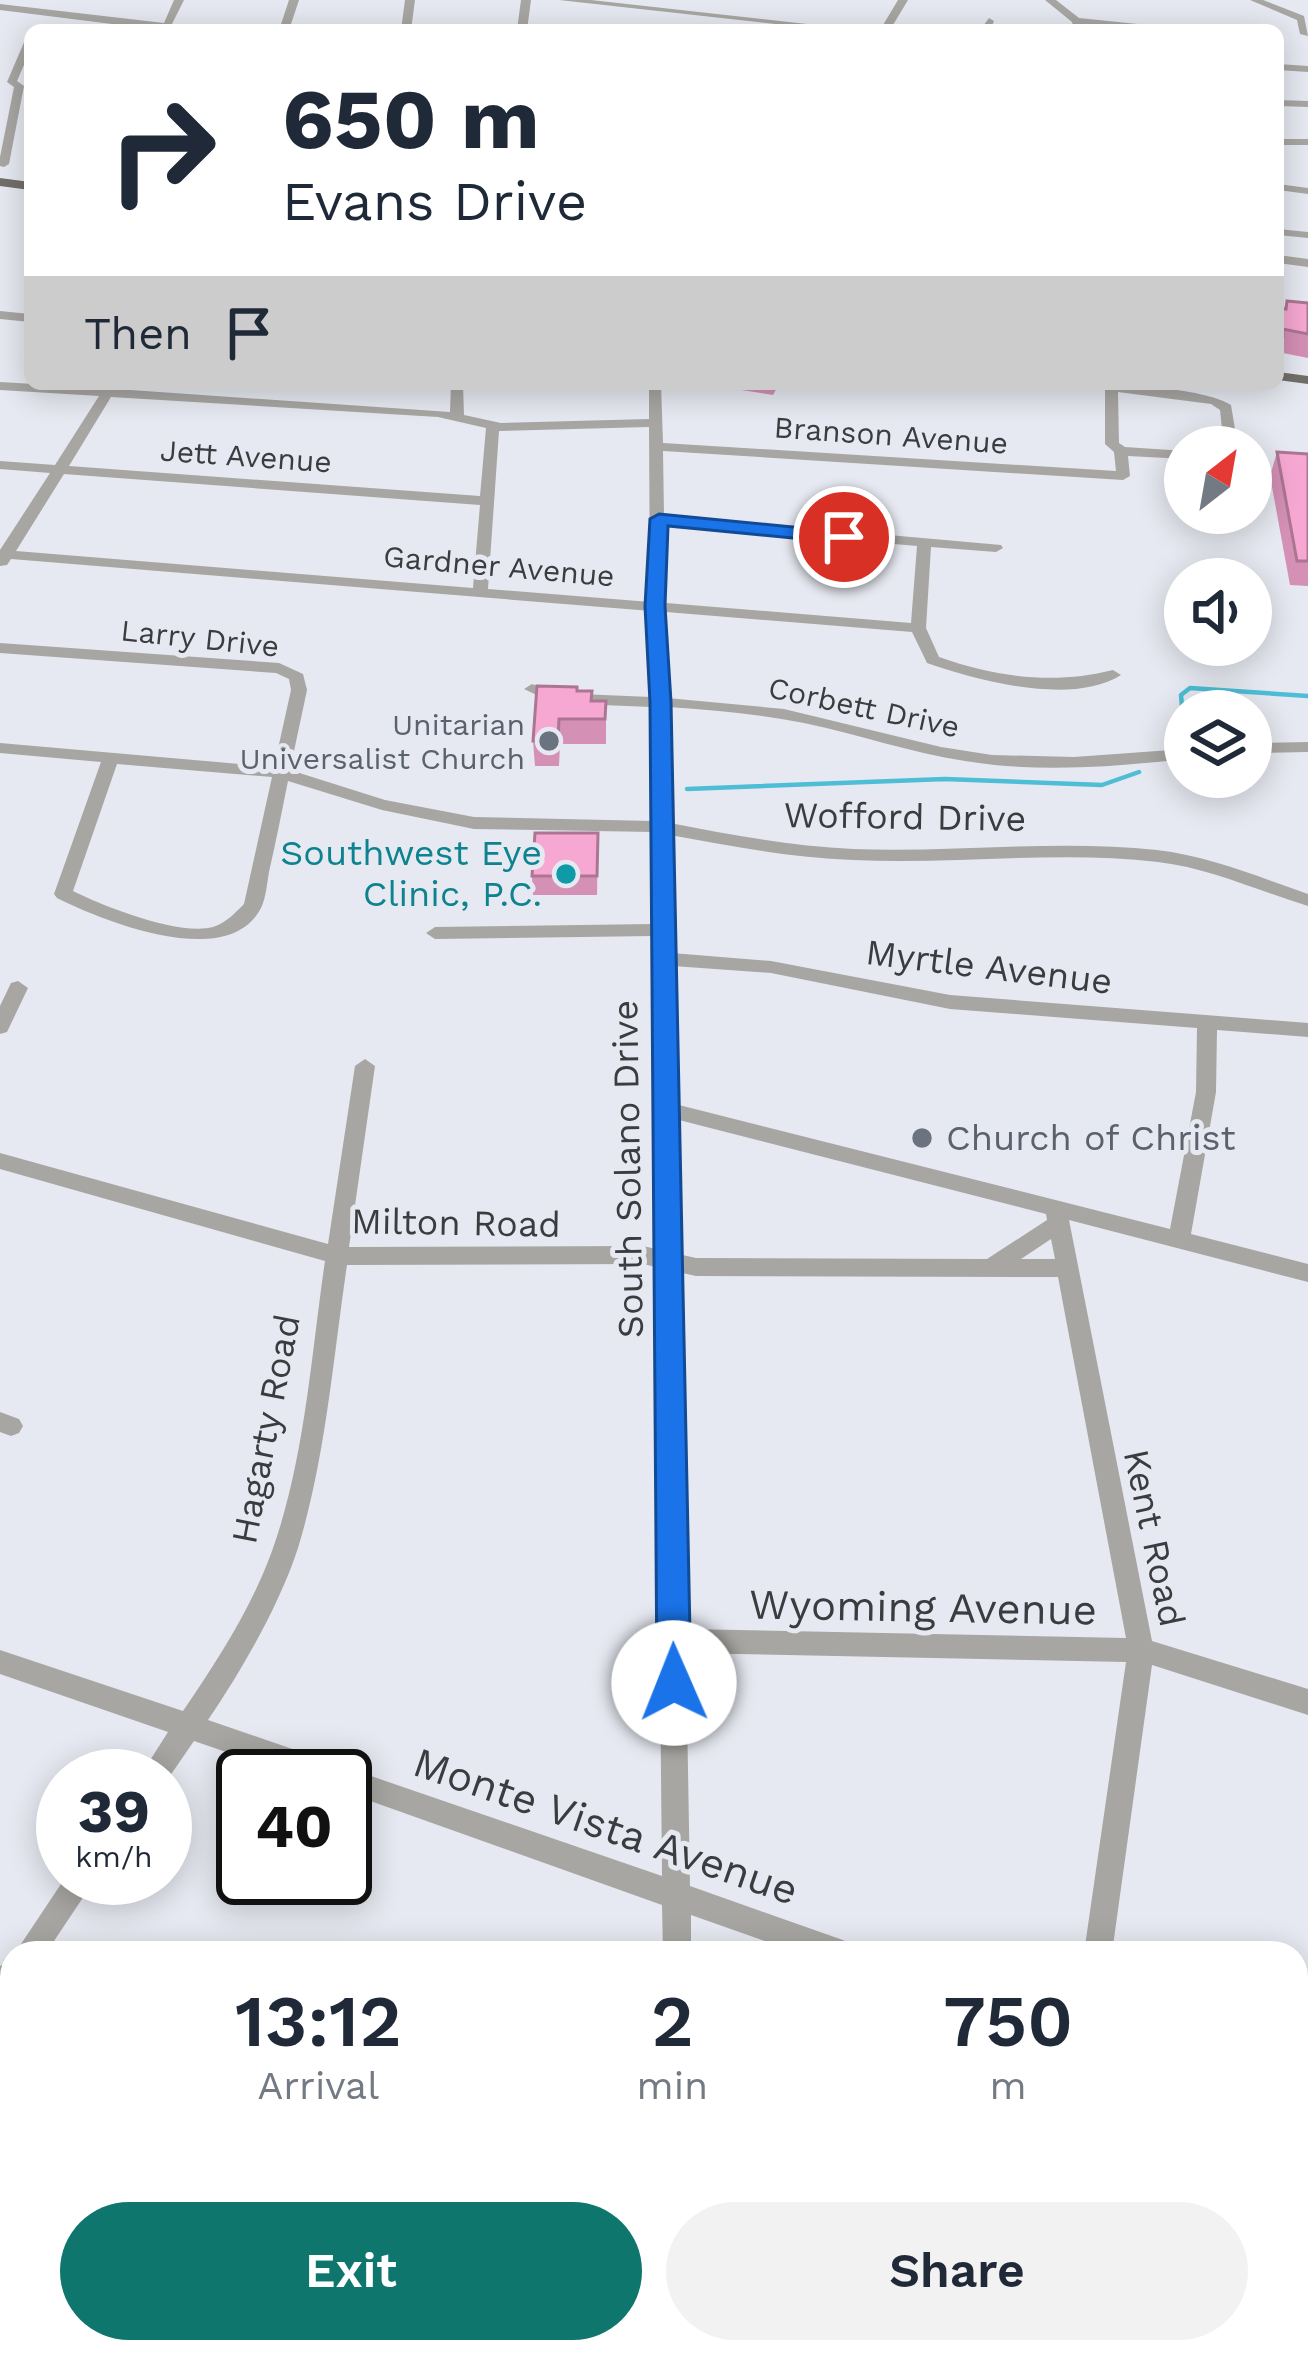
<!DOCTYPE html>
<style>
body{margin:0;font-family:"Work Sans",sans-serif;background:#f2f2f3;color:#1f2937;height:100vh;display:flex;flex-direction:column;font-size:45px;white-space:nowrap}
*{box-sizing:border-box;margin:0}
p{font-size:39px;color:#747a83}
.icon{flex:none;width:66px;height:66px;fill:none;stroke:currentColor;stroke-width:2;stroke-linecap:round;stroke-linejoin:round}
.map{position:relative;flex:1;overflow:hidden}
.panel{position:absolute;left:0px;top:1941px;width:1308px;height:423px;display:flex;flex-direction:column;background:#fff;border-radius:36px 36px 0 0;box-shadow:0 6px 30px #0003}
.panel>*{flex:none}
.guide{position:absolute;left:24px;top:24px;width:1260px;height:366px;border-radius:18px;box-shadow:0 6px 30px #0003;background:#fff;color:#1f2937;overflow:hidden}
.needle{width:78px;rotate:31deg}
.fabs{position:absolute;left:1164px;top:426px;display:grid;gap:24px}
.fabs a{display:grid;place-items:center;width:108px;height:108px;border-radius:50%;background:#fff;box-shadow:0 6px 30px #0003;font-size:60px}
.speed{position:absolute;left:36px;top:1749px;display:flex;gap:24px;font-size:60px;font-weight:700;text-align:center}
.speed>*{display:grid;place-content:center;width:156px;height:156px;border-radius:50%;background:#fff;box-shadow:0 6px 30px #0003;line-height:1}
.speed small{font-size:30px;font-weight:400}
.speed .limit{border:6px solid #111;border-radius:18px;background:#fff;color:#111}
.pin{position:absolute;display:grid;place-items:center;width:102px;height:102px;color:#fff;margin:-51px;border:6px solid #fff;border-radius:50%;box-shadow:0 3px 12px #0007}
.me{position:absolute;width:132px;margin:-66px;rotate:359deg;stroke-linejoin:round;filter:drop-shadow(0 0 9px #0008)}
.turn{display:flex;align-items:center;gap:42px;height:252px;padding:0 60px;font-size:54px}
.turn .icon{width:156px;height:156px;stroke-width:2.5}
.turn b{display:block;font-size:84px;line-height:102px}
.then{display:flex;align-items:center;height:114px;padding:0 60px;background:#0003;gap:24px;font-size:45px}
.eta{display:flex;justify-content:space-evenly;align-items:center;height:204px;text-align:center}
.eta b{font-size:72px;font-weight:600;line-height:84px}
.button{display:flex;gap:24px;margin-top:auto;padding:24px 60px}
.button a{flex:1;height:138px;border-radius:72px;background:#0f766e;color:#fff;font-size:48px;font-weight:600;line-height:138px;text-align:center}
.button a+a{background:#f2f2f3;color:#1f2937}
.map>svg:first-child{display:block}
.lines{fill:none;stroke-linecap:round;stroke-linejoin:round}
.stream{stroke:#4dbed5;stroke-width:4.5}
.minor{fill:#a8a6a3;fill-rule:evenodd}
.major{fill:#726f69;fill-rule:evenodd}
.wall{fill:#d490b5}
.building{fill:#f6a8d2;stroke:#ac7693;stroke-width:3}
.route{fill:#1a73e8;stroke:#114b97;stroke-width:3}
.worship-dot{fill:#6b7280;stroke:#e6e9f1;stroke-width:4.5}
.culture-dot{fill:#0f9aa8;stroke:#e6e9f1;stroke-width:4.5}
.labels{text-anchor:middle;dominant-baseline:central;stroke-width:10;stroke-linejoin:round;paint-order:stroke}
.far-street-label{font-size:30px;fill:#3b3c3f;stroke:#e6e9f1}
.far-worship-label{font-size:30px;fill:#5b616d;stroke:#e6e9f1;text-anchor:end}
.street-label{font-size:36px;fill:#3b3c3f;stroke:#e6e9f1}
.culture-label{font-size:36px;fill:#0d838f;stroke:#e6e9f1;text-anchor:end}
.worship-label{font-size:36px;fill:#5b616d;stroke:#e6e9f1;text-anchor:start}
.near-street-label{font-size:42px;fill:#3b3c3f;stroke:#e6e9f1}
</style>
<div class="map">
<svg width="1308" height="2362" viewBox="0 0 1308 2362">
<rect width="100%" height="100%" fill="#e6e9f1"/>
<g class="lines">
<path class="stream" d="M1173,742L1184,729L1181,695L1190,688L1308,696
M687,789L945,779L1102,785L1139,772"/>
<path class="minor" d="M174,0H184L172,24L204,30H160L0,10V4L164,23Z
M289,0H299L289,30H279Z
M405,0H415L411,30H401Z
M521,0H531L527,30H517Z
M559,0H591L861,30H829Z
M898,0H908L890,30H880Z
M1045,0H1056L1079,18L1196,30L1082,24L1084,30H1074L1072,22Z
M1250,0H1263L1304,16L1308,36L1300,34L1297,20Z
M989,18L994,21L990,30H980Z
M30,37V51L17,81L24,86L9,164L4,167L0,166V157L14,87L7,82L25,40Z
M1278,64L1308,66V72L1278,70Z
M1278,100L1308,101V107L1278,106Z
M1278,139H1308V145H1278Z
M1278,184L1308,188V194L1278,190Z
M1278,229L1308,232V238L1278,235Z
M1278,255L1308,259V267L1278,263Z
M0,311L30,314V322L0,319Z
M0,382L103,388L106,384H118L116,389L450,412L451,384H463L464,415L501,423L649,419V384H661L663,443L1116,471L1114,452L1105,444V390L1081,384C1117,384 1202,387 1231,405L1238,447H1224L1220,410L1211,404L1118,392L1119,443L1125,447L1185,451V459L1128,456L1130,476L1123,480L663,451L664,515L1001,545L1003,548L996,552L931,547L926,628L939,657C996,677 1054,685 1113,670L1121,675C1072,706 979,681 927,663L912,632L666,612L667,698L784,709L941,747L992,755L1074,757L1185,749V759C1112,767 1038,773 965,761C911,753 858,734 804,723C759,714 714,710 668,707L670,823C731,835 791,846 853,849C954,853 1056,839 1157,850C1209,856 1259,877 1308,894V906C1258,891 1210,868 1158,862C1057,850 954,865 853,860C791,858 731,846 670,835L672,953L771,961L950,995L1308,1023V1037L1217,1030L1216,1092L1191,1234L1308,1264V1282L1069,1220L1152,1641L1308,1689V1715L1152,1665L1112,1953H1084L1126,1662L686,1653L690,1886L840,1939L850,1943L854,1953H799L691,1915V1953H663L662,1905L345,1792V1776H296L194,1741L165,1783V1776H140L168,1732L0,1674V1650L183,1711C217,1661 251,1609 272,1551C305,1459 311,1356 325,1261L0,1169V1153L328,1244L355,1066L365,1059L375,1066L349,1247L643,1246L656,1249L653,936L435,939L426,933L435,927L653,924V832L474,829L382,810L288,781C282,811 276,841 269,872C267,883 266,898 261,908C228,972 103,921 57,898L54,894L101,762L0,753V743L274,767L291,690L289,679L276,673L0,653V643L279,663L303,674L307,690L290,770L385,800L474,817L652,821L651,707L553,703L524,689L532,684L556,693L651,697V611L11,559L7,565L0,566V550L50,473L0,469V461L55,465L99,396L0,390ZM111,397L438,417L486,428L480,496L69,466ZM649,427L650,602L488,589L499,431ZM64,474L480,505L473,588L16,551ZM664,524L917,546L911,623L666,603ZM117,764L272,777L244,904C235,913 226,923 213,927C179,936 105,907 73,891ZM673,966L771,973L950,1009L1197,1028L1196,1092L1170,1229L675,1104ZM675,1119L1046,1214L1047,1220L987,1259L696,1258L678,1254ZM1051,1239L1055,1259H1021ZM643,1264L656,1267L662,1876L208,1720C242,1670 279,1606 298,1548C326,1456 333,1359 347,1265ZM678,1272L696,1276L1058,1277L1126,1638L685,1629Z
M1308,742V752L1251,753V743Z
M18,981L28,988L7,1032L0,1034V1006L11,983Z
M0,1412L19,1419L23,1426L19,1433L11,1436L0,1432Z
M65,1878H96L46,1953H15Z
M12,1960V1995L5,1998L12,2001V2031L0,2026V1966Z
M1296,2099L1308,2104V2134L1296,2129Z
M649,2352H681L678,2362H646Z
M835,2352H889L893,2362H839Z"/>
<path class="major" d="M0,178L30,182V190L0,186Z
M1278,372L1308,376V384L1278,380Z"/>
</g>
<path class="wall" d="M1308,303V358L1278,352V354V308L1285,309Z
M703,384H779L773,395Z
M1277,452L1308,454V586L1290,585L1270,476Z
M577,691L592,701H606V744H560L559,766H535L533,741Z
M598,833L597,895H533L532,876Z"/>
<path class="building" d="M1287,301L1308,303V334L1283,329V336L1278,335V308L1286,309Z
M1277,452L1308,454V561H1297Z
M537,686L577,687V691H592L591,701H606L605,719H559L558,741H533Z
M535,833H598L597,876H532Z"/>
<path class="route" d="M659,514L844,532L854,537L844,543L668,526L665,606L671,702L691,1683L686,1695L674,1699L662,1695L657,1683L650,702L645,606L650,519Z"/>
<g class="worship-dot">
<circle cx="549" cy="741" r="12"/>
<circle cx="922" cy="1138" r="12"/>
</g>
<circle class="culture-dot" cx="566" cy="874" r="12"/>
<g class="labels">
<g class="far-street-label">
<text transform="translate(891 435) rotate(4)">Branson Avenue</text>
<text transform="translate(246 456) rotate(4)">Jett Avenue</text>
<text transform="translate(499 566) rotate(5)">Gardner Avenue</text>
<text transform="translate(200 638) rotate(6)">Larry Drive</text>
<text transform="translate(864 707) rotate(12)">Corbett Drive</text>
</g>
<g class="far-worship-label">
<text x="525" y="724">Unitarian<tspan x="525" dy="34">Universalist Church</tspan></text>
</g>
<g class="street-label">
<text transform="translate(905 817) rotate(1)">Wofford Drive</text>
<text transform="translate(989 967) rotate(7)">Myrtle Avenue</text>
<text transform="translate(628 1169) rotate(-91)">South Solano Drive</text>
<text transform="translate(456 1223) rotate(1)">Milton Road</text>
<text transform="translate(266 1429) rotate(-79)">Hagarty Road</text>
<text transform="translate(1154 1538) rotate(78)">Kent Road</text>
</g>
<g class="culture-label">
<text x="542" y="853">Southwest Eye<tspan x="542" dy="41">Clinic, P.C.</tspan></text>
</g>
<g class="worship-label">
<text x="946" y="1138">Church of Christ</text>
</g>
<g class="near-street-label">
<text transform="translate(923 1607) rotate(1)">Wyoming Avenue</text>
<text transform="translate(606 1826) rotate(19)">Monte Vista Avenue</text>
</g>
</g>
</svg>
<div class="fabs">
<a><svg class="needle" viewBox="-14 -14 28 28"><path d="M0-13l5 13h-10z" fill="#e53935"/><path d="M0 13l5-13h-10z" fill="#747a83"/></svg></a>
<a><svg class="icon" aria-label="sound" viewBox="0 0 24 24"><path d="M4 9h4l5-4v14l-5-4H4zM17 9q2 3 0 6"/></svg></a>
<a><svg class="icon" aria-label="layers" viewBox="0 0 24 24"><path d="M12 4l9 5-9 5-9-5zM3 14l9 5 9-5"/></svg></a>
</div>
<div class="speed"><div>39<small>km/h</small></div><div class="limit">40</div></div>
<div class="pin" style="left:844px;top:537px;background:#d93025"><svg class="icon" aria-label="arrive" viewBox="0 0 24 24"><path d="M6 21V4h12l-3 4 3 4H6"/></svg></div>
<svg class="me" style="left:674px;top:1683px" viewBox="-20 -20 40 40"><circle r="19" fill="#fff"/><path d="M0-13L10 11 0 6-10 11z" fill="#1a73e8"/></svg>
<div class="guide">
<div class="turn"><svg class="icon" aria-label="right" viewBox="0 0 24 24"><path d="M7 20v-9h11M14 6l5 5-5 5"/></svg><div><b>650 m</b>Evans Drive</div></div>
<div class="then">Then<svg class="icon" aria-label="arrive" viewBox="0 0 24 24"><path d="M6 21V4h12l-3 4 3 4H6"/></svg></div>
</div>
<section class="panel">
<div class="eta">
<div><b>13:12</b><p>Arrival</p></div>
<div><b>2</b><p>min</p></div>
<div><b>750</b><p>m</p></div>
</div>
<div class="button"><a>Exit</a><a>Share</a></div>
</section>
</div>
